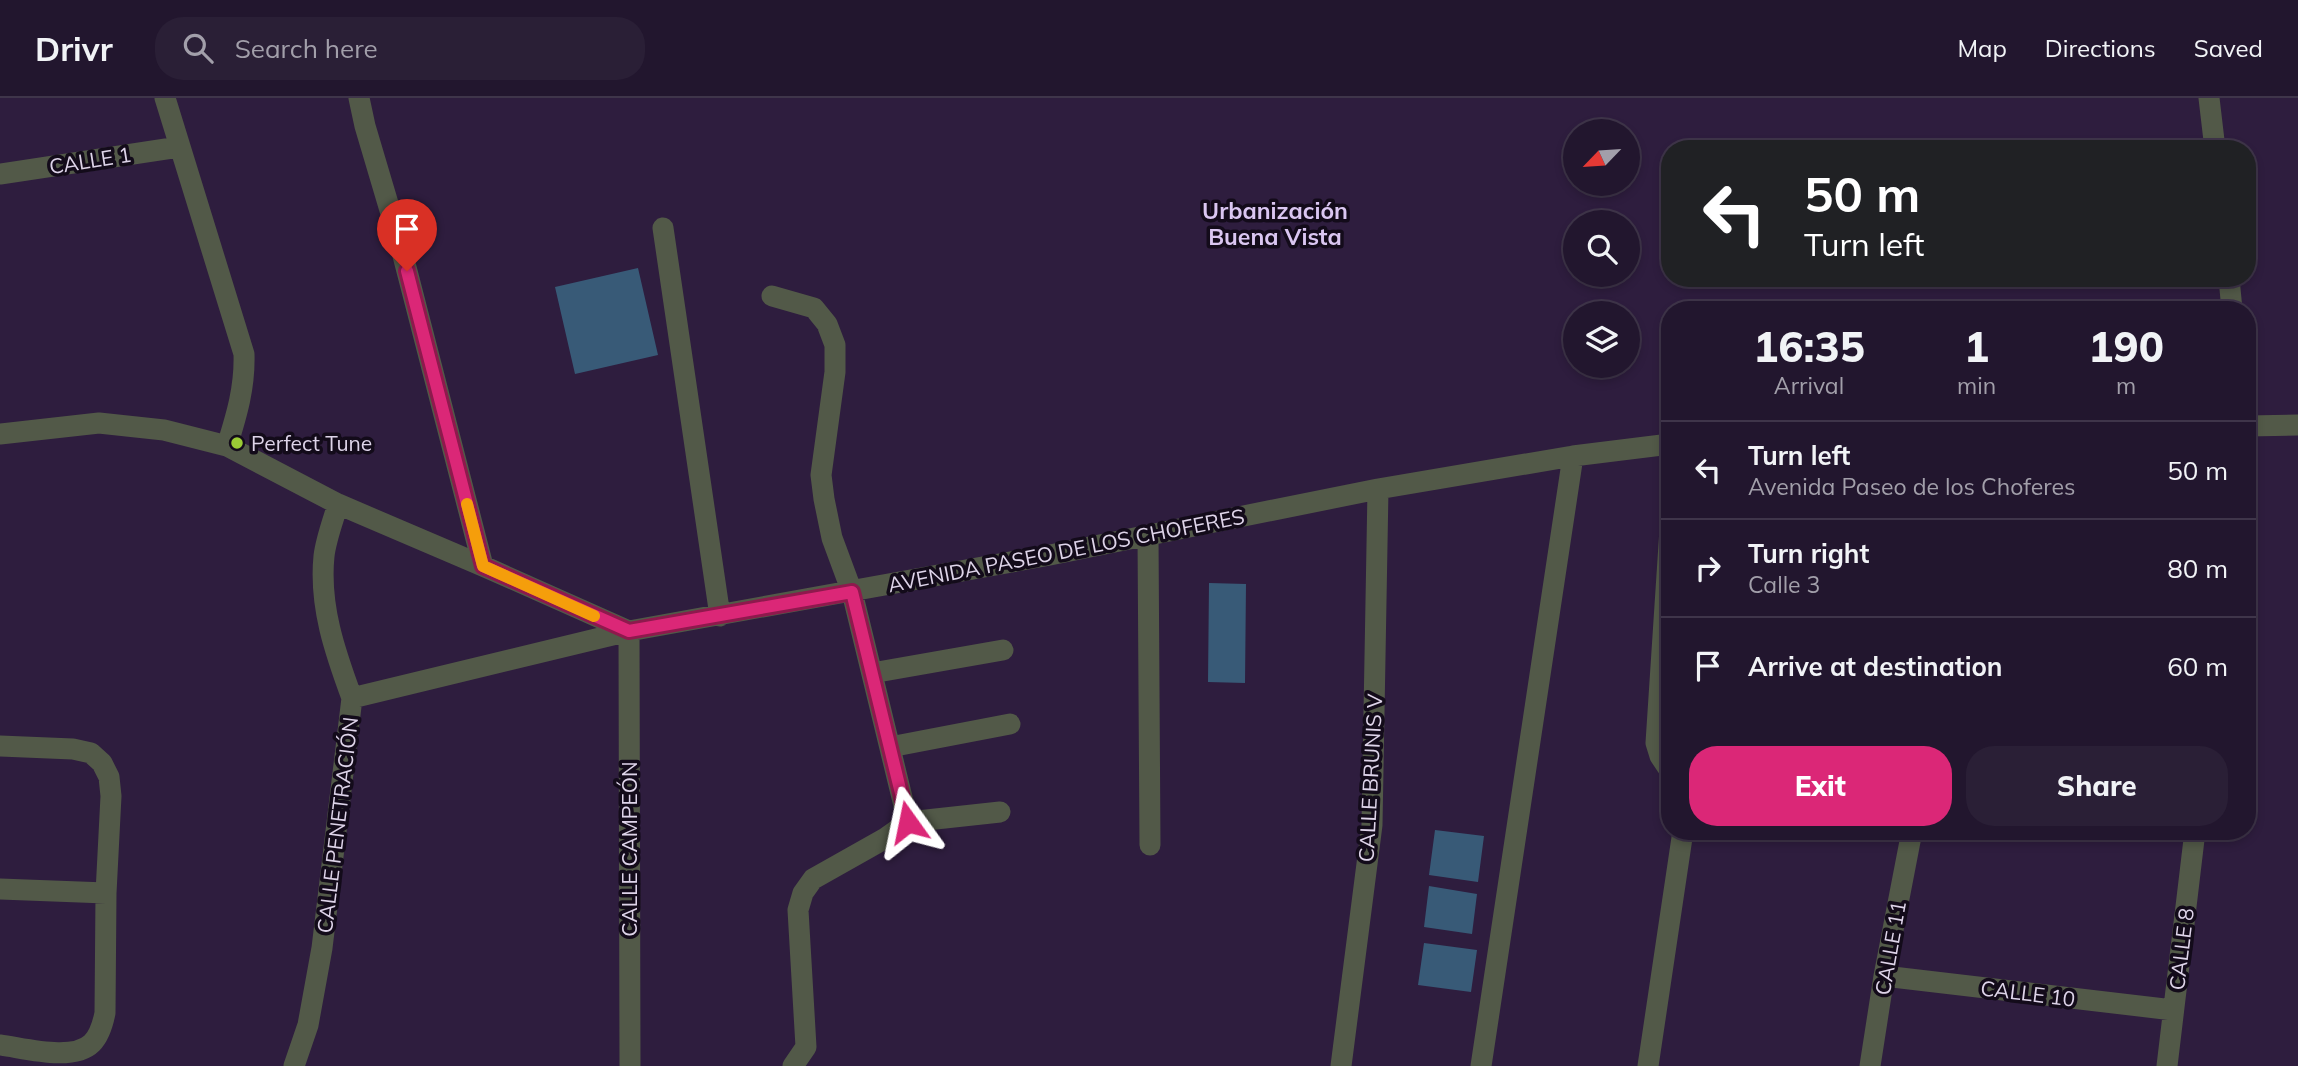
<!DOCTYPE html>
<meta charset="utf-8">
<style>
body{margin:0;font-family:Mulish,sans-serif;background:#2a1f36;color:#f1f3f6;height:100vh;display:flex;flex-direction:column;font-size:26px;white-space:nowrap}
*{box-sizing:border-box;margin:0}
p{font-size:23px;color:#a29faa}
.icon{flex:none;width:38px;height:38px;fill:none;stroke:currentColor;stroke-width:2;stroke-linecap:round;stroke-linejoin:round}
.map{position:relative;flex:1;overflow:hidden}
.drawer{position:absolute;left:1661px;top:203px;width:595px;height:539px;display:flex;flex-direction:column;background:#22162e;border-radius:28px;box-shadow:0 4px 10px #0003,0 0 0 2px #3f354a}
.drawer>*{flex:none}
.top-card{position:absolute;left:1661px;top:42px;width:595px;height:147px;border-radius:28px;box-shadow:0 4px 10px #0003,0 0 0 2px #3f354a;background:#202124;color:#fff;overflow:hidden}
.needle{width:46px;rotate:245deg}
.fabs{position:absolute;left:1563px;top:21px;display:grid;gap:14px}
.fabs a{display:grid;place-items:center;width:77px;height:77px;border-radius:50%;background:#22162e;box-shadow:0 4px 10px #0003,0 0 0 2px #3f354a;font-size:35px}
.pin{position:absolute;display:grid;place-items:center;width:60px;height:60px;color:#fff;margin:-72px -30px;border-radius:50% 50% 50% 0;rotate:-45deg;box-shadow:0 0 7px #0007}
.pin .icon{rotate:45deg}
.me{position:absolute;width:77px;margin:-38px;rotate:348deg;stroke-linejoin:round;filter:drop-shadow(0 0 5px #0008)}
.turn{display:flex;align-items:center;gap:24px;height:147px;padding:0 28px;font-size:32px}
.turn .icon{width:91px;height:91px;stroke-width:2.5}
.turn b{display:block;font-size:49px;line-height:60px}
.eta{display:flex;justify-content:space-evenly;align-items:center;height:119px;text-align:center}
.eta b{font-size:42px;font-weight:800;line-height:49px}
.primary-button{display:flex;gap:14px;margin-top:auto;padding:14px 28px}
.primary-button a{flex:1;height:80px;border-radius:28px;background:#db2777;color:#fff;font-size:28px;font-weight:800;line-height:80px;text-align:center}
.primary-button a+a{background:#2a1f36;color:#f1f3f6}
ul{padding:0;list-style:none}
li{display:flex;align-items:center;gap:21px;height:98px;padding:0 28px;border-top:2px solid #3f354a}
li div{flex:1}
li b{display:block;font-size:26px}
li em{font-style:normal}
header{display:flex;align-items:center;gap:42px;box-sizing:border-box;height:98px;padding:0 35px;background:#22162e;border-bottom:2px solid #3f354a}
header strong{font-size:33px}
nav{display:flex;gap:38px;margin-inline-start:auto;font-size:24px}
.search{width:490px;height:63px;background:#2a1f36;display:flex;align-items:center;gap:18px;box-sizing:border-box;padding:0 24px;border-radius:28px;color:#a29faa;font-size:26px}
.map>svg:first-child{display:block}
.building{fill:#385a77}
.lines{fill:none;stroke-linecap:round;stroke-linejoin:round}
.minor{stroke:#525948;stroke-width:21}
.route-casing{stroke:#8e194d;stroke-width:18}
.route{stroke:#db2777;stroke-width:12}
.slow{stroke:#f59e0b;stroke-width:12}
.poi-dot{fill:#9acb35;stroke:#130b1a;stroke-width:2.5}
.labels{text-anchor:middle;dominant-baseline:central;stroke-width:7;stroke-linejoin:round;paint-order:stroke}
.street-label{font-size:21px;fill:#ded4e9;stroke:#130b1a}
.poi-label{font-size:21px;fill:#ded4e9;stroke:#130b1a;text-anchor:start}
.neighbourhood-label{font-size:23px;font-weight:bold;fill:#dac6f1;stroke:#130b1a}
</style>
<header>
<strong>Drivr</strong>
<div class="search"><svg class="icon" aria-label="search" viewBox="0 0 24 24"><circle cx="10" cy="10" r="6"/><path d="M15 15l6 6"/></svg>Search here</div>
<nav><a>Map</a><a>Directions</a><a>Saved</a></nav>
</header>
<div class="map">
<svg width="2298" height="968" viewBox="0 0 2298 968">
<rect width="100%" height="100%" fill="#2e1d3e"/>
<path class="building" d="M638,170L658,257L575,276L555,189Z
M1209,485L1246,486L1245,585L1208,584Z
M1435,732L1484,738L1478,784L1429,777Z
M1429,788L1477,796L1472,836L1424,829Z
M1424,845L1477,852L1471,894L1418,887Z"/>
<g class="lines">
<path class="minor" d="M165,0L244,256C245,289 237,316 227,348
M359,0L365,28L400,146L483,468
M2209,0L2215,51
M0,76L179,49
M663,130L720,518
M2229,180L2232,212
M772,198L814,210L827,226L835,247V274L821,377L824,401L832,440L852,494L908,724L884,741L813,781L803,795L798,812L806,949L793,968
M2247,328L2298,327
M0,336L99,325L164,332L227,348L338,406L483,468L629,533
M338,406C333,423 326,441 324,458C319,508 335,554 352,600
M1670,431L1656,645L1660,658L1670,673
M1148,437L1150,747
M629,533L630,968
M872,575L1003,552
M0,648L73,651L91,655L102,665L109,679L111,698L106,795L105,915C103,925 100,937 92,945C73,964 24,950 0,947
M890,649L1010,626
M908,724L1000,714
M0,791L106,795
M1884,878L2173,912
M294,968L308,927L322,850L352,600L629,533L1050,457L1378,391L1573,358L1670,346
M1341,968L1372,727L1378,391
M1481,968L1573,358
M1648,968L1683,733
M1870,968L1884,878L1912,733
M2167,968L2195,733"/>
</g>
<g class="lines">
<g class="route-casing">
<path id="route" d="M407,173L483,468L629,533L852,494L908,724"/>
</g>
<use href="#route" class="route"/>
<path class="slow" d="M467,406L483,468L594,518"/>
</g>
<circle class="poi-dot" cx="237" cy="345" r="7"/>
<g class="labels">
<g class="street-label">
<text transform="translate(90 62) rotate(-9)">CALLE 1</text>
<text transform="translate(1066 452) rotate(-11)">AVENIDA PASEO DE LOS CHOFERES</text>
<text transform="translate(1370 680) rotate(-87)">CALLE BRUNIS V</text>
<text transform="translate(337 727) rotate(-83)">CALLE PENETRACIÓN</text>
<text transform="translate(629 751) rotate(-90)">CALLE CAMPEÓN</text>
<text transform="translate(1890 850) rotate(-80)">CALLE 11</text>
<text transform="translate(2181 851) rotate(-83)">CALLE 8</text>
<text transform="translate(2028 895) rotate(7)">CALLE 10</text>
</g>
<g class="poi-label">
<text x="251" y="345">Perfect Tune</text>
</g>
<g class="neighbourhood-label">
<text x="1275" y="112">Urbanización<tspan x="1275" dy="26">Buena Vista</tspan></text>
</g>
</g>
</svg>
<div class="fabs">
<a><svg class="needle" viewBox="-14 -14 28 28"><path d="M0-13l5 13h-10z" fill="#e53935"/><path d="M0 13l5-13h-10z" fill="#a29faa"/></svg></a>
<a><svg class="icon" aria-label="search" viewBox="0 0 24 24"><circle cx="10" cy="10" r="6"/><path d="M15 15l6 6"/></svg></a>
<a><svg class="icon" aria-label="layers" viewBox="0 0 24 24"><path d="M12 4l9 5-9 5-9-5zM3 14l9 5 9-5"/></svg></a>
</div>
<div class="pin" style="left:407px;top:173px;background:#d93025"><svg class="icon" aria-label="arrive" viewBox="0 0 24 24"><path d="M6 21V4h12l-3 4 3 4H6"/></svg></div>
<svg class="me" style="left:908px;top:724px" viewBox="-20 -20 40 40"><path d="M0-17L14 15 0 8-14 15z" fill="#db2777" stroke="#fff" stroke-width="4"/></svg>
<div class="top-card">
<div class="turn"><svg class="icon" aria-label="left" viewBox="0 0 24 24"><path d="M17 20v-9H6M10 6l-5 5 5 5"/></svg><div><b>50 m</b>Turn left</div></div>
</div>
<section class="drawer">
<div class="eta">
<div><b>16:35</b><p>Arrival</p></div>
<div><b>1</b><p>min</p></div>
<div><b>190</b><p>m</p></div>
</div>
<ul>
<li><svg class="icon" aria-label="left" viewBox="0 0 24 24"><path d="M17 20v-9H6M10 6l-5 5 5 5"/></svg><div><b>Turn left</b><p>Avenida Paseo de los Choferes</p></div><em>50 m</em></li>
<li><svg class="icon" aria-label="right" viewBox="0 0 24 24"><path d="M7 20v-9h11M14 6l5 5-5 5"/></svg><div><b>Turn right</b><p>Calle 3</p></div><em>80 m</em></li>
<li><svg class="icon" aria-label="arrive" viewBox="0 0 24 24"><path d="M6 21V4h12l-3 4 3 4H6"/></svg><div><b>Arrive at destination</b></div><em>60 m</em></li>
</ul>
<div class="primary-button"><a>Exit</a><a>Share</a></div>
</section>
</div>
